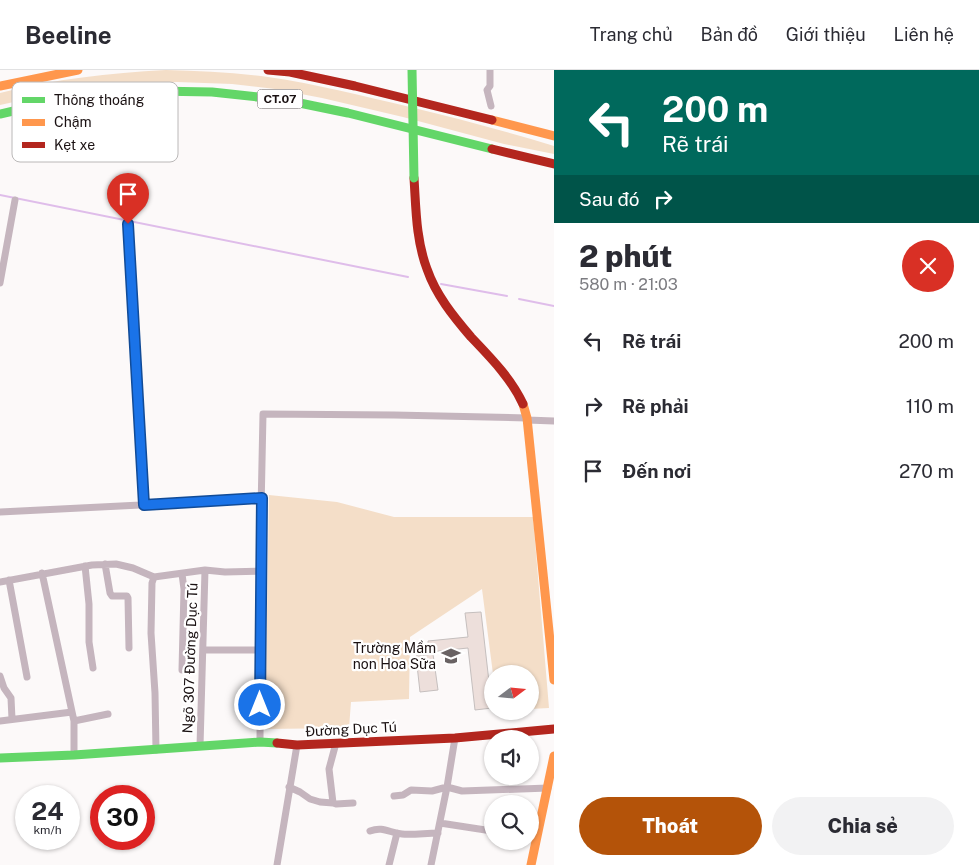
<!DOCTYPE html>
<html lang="vi">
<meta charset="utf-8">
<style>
body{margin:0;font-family:"Public Sans",sans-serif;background:#f2f2f3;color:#2b2b33;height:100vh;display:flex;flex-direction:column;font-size:19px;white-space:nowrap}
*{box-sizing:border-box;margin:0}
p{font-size:16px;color:#7c7c81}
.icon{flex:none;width:28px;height:28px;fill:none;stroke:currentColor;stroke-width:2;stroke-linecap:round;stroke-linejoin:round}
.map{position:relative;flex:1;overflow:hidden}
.panel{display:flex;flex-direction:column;background:#fff;width:425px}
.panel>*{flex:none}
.guide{background:#00695c;color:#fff;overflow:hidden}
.needle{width:32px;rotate:74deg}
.controls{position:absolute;left:484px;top:595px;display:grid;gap:10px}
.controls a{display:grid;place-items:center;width:55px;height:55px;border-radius:50%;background:#fff;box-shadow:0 1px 4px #0004;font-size:25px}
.speed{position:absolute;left:15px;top:715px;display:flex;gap:10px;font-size:25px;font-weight:700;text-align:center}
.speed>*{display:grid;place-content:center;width:65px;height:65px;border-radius:50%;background:#fff;box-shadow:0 1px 4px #0004;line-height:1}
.speed small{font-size:12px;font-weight:400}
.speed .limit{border:8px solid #d22;background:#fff;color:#111}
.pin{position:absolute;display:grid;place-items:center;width:42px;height:42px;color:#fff;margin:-51px -21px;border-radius:50% 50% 50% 0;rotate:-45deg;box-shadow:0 0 5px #0007}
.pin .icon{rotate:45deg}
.me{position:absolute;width:55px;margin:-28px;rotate:0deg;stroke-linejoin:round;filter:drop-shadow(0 0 4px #0008)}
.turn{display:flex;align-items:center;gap:18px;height:105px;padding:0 25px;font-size:22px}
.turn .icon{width:65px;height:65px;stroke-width:2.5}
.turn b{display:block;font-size:35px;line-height:42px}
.then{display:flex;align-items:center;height:48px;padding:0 25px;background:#0003;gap:10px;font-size:19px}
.round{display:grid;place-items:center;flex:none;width:52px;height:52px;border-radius:26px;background:#f2f2f3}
.summary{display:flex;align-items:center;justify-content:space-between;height:85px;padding:0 25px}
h1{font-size:30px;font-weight:800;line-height:38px}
.primary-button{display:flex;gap:10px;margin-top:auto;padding:10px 25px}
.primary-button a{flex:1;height:58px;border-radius:30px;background:#b45309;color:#fff;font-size:20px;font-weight:800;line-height:58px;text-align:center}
.primary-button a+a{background:#f2f2f3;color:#2b2b33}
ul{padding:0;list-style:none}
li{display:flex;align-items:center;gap:15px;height:65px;padding:0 25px}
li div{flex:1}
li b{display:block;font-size:19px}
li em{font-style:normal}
header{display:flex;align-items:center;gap:30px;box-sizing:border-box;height:70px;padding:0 25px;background:#fff;border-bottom:1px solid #e1e1e2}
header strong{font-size:24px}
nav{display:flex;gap:28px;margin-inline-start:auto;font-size:18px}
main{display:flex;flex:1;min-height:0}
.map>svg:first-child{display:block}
.green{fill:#f4dec8}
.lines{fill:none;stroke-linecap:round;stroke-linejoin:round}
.stream{stroke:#dfbdea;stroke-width:2}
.building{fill:#eddfdb;stroke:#c5bfbe}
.street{stroke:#c5b5be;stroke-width:7}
.fast{stroke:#63d668;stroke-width:9}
.slow{stroke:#ff974d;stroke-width:9}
.jam{stroke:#b3261e;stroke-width:9}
.fast-bridge{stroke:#63d668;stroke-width:9}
.route-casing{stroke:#114b97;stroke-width:12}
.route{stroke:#1a73e8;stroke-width:9}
.labels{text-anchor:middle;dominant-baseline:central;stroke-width:4.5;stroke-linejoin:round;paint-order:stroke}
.shield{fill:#fff;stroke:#5f5859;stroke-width:1}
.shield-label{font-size:12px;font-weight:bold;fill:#1a1112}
.poi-label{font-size:14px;fill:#1a1112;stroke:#fff;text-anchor:end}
.street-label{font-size:14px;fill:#1a1112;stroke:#fff}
.key{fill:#fff;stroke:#bab8b8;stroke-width:1}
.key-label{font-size:14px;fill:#1a1112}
</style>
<header>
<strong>Beeline</strong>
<nav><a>Trang chủ</a><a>Bản đồ</a><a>Giới thiệu</a><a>Liên hệ</a></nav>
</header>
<main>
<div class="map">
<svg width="554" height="795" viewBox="0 0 554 795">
<rect width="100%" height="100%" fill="#fcf9f9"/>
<path class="green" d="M166,0C200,1 234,2 268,7C316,14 363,26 410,37C459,49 506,61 554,76V84L504,74L403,47L322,28L275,19L232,14L177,12L102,16L64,21L0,35V23C56,9 108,3 166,0Z
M269,425L337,432L394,447H533L549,638L530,639V604H493L482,519L410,567L409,629L351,632L349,658L265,659Z"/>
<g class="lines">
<path class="stream" d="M0,125L408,207
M441,214L507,226
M519,229L554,236"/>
</g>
<path class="building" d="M481,542L492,638L475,640L468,578L429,582L428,571L468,567L465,543Z
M433,584L438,620L420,622L416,586Z"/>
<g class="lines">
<path class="street" d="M490,0V16L487,20L491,36
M128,154L144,435
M0,213L15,130
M527,350L554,351
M0,442L261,429
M105,494L110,523L112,526H127L128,528L129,578
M85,496L89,534V572L93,598
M42,503L74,651V685
M182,504L184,519L182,600
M154,507L152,513L151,563L155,623L156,680
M9,510L27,607
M0,512L92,495L116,494L133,498L154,507L205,500L225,502L261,501
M203,580H261
M0,606L4,618L11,628L12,649
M0,651L72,642
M74,651L108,644
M260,672L261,440L263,344L394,345L527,348
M336,673L329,699L333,733L336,734L353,733
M200,676L205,500
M289,717L300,722L310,729L320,732L333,733
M394,726L403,725L411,720L432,721L447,717L462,721L548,718
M440,753L492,761
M370,761C383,756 390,763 402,764C413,765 426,763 438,763
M277,795L297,675
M389,795L397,763
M431,795L447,717L455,668"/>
<path class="fast" d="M0,44L52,32L94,25L154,21L212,22L285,30L348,43L492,79
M0,688L74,685L260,672L277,673"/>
<path class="slow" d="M0,16L78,0
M492,50L554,66
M523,334L527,348L554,610
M531,795L554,686"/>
<path class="jam" d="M268,0L290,2L355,16L492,50
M492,79L554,94
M414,108C416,139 416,170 427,199C436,225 453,246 471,267C490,287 511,308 523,334
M277,673L297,675L455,668L554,659"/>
<path class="fast-bridge" d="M412,0L414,108"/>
</g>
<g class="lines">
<g class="route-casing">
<path id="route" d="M128,154L144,435L262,428L260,635"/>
</g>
<use href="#route" class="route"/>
</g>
<defs>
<g id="school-bare" transform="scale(1.5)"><path d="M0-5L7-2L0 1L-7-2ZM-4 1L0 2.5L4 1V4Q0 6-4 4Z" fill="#696263" stroke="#fff" stroke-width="2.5" paint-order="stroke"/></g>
</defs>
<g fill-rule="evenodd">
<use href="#school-bare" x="451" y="586"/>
</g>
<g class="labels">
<rect class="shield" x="257.5" y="19.5" width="45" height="19" rx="4"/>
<g class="shield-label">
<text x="280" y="29">CT.07</text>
</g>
<g class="poi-label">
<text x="436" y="578">Trường Mầm<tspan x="436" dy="16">non Hoa Sữa</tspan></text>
</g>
<g class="street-label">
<text transform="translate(190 588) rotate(-88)">Ngõ 307 Đường Dục Tú</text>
<text transform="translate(351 659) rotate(-3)">Đường Dục Tú</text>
</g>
</g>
<rect x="12" y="12" width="166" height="80" rx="8" class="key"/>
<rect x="22" y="27" width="23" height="6" fill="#63d668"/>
<rect x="22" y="49" width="23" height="7" fill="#ff974d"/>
<rect x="22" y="72" width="23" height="6" fill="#b3261e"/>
<g class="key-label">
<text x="54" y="35">Thông thoáng</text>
<text x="54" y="57">Chậm</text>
<text x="54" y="80">Kẹt xe</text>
</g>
</svg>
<div class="controls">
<a><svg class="needle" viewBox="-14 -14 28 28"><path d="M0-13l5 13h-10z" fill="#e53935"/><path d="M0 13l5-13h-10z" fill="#7c7c81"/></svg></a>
<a><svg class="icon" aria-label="sound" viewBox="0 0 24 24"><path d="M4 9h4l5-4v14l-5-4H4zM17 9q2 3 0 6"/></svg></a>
<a><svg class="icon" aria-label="search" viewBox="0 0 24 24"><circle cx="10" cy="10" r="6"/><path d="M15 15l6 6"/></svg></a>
</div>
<div class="speed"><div>24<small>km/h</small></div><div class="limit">30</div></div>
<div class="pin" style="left:128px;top:154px;background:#d93025"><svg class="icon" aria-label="arrive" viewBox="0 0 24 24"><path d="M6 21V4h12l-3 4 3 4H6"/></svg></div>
<svg class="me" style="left:260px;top:635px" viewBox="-20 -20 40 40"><circle r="17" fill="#1a73e8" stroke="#fff" stroke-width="3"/><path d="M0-11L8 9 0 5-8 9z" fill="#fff"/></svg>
</div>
<section class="panel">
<div class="guide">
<div class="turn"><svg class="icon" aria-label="left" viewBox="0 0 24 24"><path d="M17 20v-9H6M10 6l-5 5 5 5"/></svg><div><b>200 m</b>Rẽ trái</div></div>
<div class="then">Sau đó<svg class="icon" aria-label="right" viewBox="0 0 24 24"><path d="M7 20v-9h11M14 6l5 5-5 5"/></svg></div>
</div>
<div class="summary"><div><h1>2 phút</h1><p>580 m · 21:03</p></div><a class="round" style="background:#d93025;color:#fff"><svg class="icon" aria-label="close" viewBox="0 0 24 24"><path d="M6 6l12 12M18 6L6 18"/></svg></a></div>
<ul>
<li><svg class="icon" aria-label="left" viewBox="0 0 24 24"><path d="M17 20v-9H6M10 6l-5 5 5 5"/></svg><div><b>Rẽ trái</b></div><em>200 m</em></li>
<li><svg class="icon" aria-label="right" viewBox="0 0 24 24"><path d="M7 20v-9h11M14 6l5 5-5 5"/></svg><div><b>Rẽ phải</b></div><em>110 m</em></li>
<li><svg class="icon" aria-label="arrive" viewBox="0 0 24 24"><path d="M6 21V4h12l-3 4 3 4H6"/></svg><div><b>Đến nơi</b></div><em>270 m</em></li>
</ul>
<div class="primary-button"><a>Thoát</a><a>Chia sẻ</a></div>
</section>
</main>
